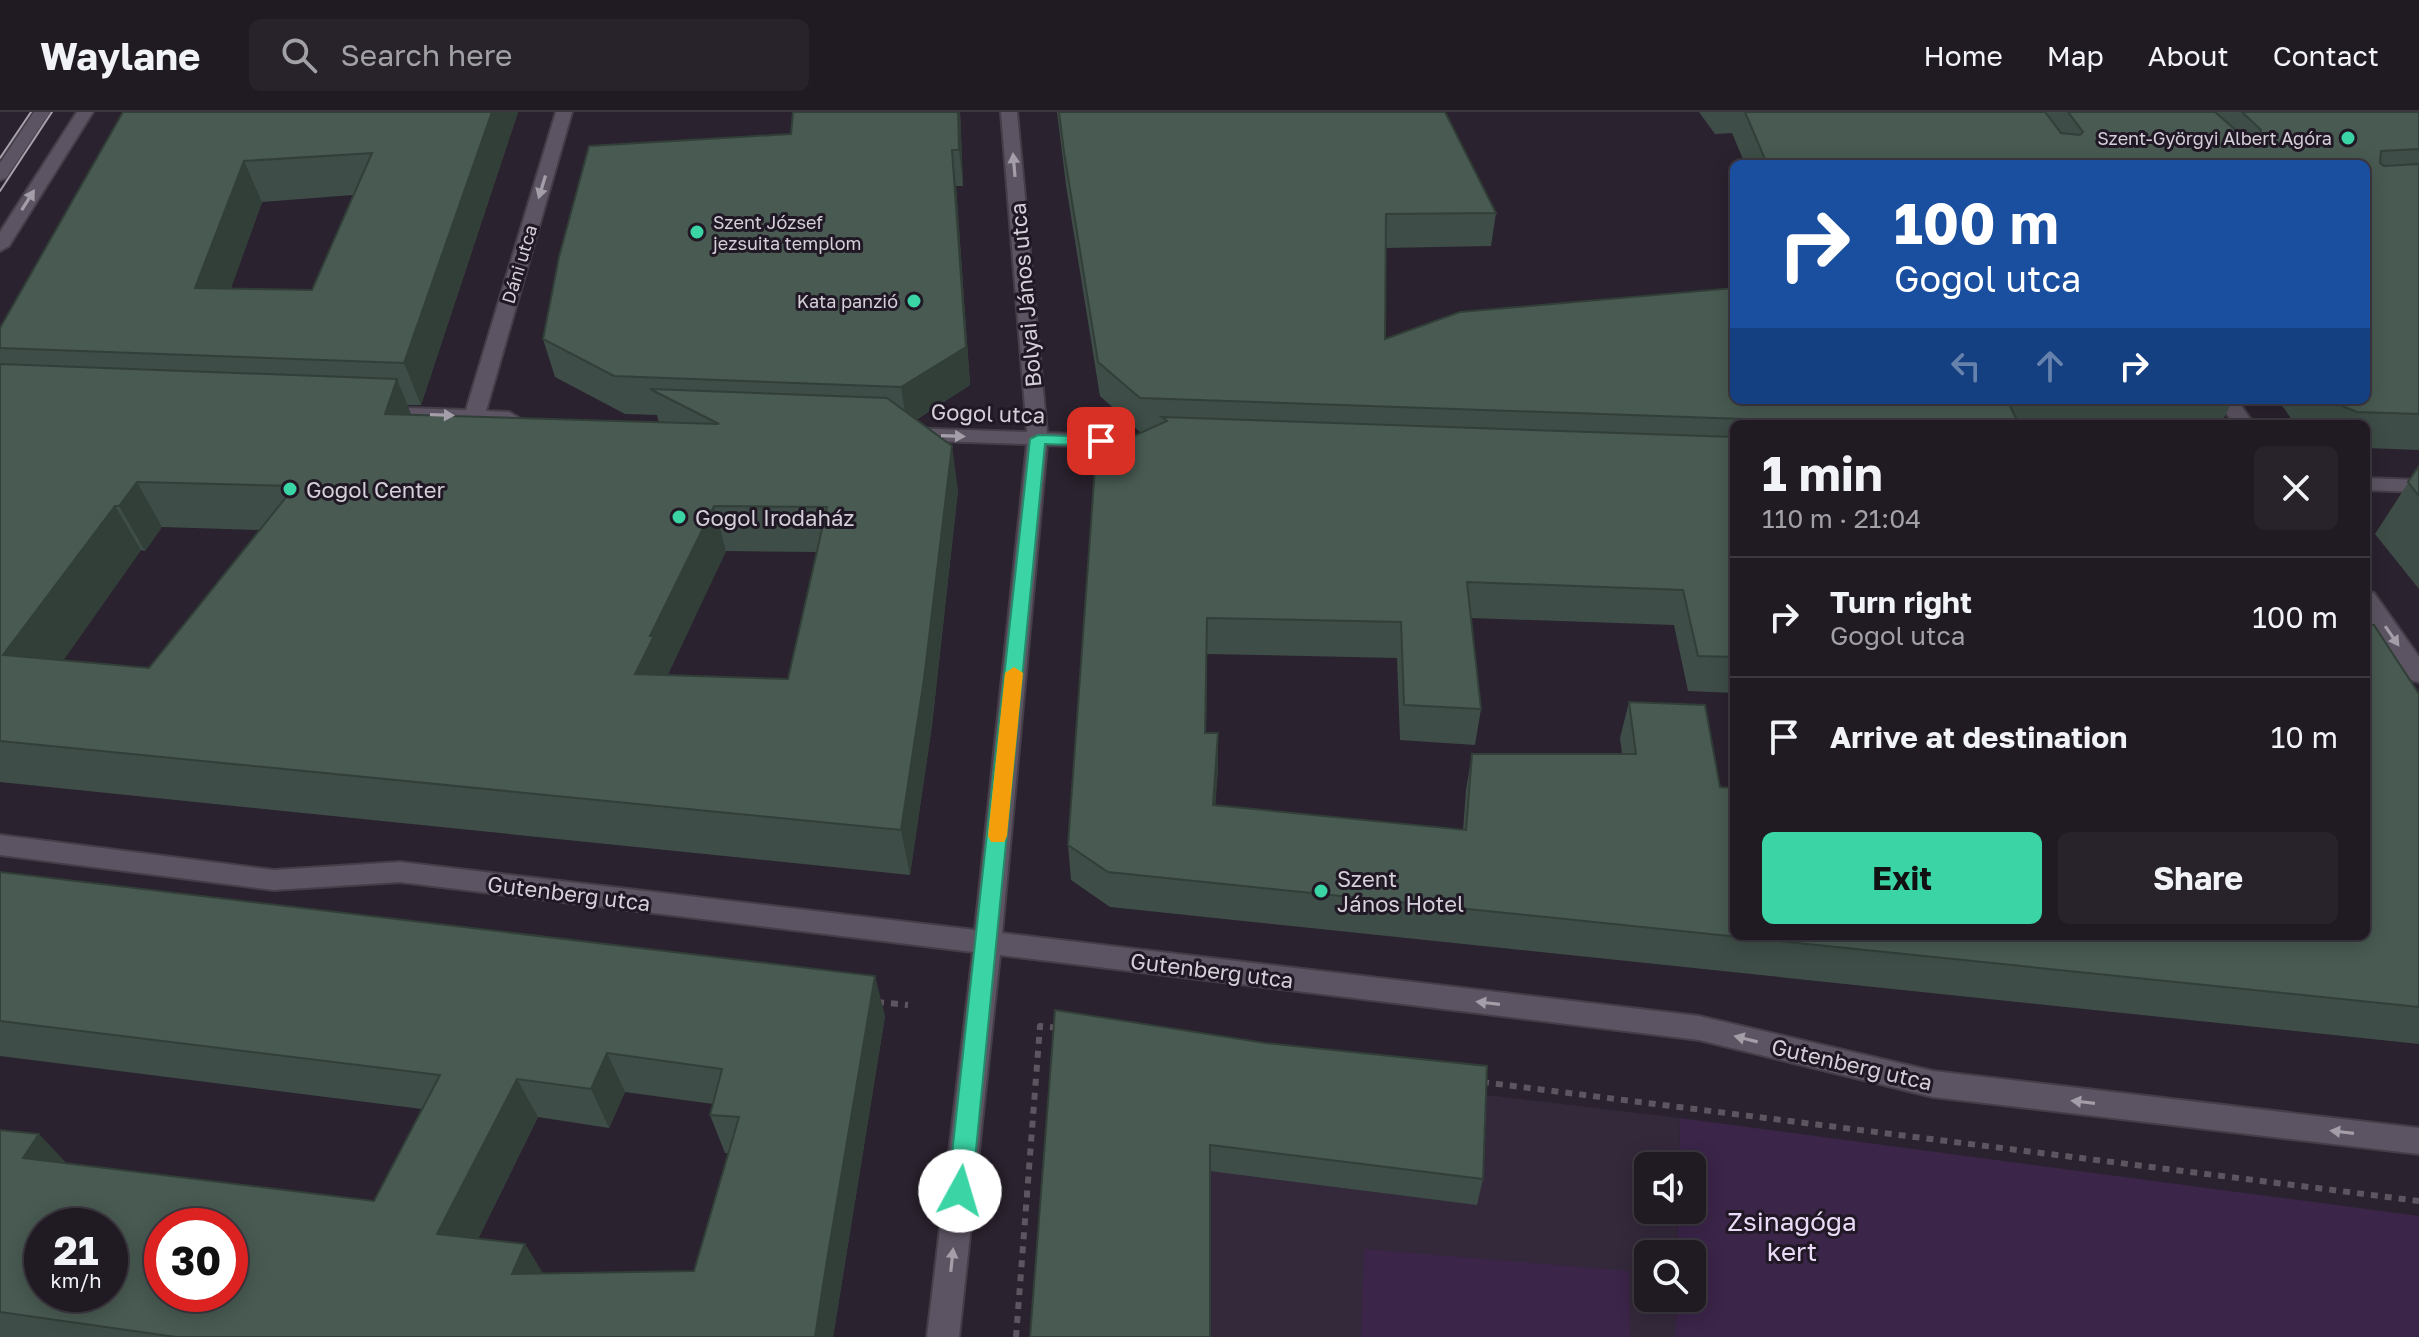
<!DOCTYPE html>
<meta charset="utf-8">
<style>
body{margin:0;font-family:"Golos Text",sans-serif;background:#28232a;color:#f1f3f6;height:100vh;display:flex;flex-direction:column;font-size:30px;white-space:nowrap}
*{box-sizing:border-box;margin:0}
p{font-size:26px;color:#a2a1a5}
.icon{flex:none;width:44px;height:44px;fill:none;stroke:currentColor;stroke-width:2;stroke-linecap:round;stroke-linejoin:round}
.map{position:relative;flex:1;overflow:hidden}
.details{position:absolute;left:1730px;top:308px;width:640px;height:520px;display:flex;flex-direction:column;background:#201a22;border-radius:12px;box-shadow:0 4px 20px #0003,0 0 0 2px #3d3840}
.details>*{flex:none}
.guide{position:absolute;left:1730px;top:48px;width:640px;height:244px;border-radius:12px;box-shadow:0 4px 20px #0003,0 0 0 2px #3d3840;background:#1a4fa0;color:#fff;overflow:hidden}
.fabs{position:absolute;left:1634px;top:1040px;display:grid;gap:16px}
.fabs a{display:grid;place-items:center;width:72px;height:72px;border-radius:12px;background:#201a22;box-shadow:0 4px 20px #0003,0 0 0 2px #3d3840;font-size:40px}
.speed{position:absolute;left:24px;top:1096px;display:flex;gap:16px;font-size:40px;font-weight:700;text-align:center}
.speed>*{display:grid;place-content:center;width:104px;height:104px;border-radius:50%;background:#201a22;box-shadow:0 4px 20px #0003,0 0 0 2px #3d3840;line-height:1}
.speed small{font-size:20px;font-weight:400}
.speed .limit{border:12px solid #d22;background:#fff;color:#111}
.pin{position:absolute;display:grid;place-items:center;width:68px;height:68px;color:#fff;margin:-34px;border-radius:16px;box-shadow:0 4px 12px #0006}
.me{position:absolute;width:88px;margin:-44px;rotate:6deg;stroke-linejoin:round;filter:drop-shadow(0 0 6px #0008)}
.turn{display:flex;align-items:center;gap:28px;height:168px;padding:0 32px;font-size:36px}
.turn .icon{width:104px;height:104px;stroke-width:2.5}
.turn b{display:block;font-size:56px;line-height:68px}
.lanes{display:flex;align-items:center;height:76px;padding:0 32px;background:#0003;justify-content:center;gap:40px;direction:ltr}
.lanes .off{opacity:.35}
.round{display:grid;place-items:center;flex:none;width:84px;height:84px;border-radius:12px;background:#28232a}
.summary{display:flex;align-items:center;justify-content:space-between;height:136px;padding:0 32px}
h1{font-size:48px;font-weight:700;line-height:60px}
.button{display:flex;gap:16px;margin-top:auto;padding:16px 32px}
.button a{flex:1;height:92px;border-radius:12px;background:#3ad4a5;color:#111;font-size:32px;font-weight:700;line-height:92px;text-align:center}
.button a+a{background:#28232a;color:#f1f3f6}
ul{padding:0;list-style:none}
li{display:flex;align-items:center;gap:24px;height:120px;padding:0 32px;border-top:2px solid #3d3840}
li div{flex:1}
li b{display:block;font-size:30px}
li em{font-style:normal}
header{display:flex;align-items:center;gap:48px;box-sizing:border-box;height:112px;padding:0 40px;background:#201a22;border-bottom:2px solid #3d3840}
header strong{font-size:38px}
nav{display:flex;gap:44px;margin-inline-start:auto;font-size:28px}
.search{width:560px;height:72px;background:#28232a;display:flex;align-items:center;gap:20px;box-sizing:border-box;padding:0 28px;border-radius:12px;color:#a2a1a5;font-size:30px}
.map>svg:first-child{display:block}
.built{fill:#34293b}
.green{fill:#3b2549}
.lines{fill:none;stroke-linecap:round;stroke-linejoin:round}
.minor-casing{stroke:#443e48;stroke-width:4}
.path{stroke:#5d5661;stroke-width:6;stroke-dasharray:7 7;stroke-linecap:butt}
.minor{fill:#5c5462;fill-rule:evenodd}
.tram{stroke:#a6a1aa;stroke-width:2}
.wall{fill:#3e4d47;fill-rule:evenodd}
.shaded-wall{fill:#323f39}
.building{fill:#485a52;stroke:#323f39;stroke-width:2;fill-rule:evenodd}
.oneway{fill:#a49ea9}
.route{fill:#3ad4a5;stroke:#268a6b;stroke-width:2}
.slow{fill:#f59e0b}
.poi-dot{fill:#3ad4a5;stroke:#201925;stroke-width:3}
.labels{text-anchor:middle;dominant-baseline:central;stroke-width:6;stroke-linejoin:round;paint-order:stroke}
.far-poi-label{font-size:18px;fill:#d4cfd8;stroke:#201925;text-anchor:end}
.far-street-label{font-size:18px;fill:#d4cfd8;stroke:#201925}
.street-label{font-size:22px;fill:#d4cfd8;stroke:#201925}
.poi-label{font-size:22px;fill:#d4cfd8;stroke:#201925;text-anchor:start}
.near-park-label{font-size:26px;fill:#ecdbf8;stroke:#201925}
</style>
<header>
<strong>Waylane</strong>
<div class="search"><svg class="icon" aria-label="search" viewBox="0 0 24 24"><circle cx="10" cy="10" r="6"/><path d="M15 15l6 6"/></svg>Search here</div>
<nav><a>Home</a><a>Map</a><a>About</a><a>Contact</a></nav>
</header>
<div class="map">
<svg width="2419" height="1225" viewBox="0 0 2419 1225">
<rect width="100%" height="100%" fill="#2a222e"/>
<path class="built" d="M1058,932L1680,1006L1679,1054H1648V1098H1678L1677,1142H1648V1186H1676L1675,1225H1036Z"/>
<path class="green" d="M1680,1006L2419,1104V1225H1675L1676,1186H1692V1142H1677L1678,1098H1692V1054H1679Z
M1364,1137L1629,1159L1630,1225H1361Z"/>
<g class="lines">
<g class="minor-casing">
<path id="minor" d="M34,0H50L6,66L0,68V51Z
M77,0H93L9,134L0,139V120Z
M556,0H572L486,299L509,300L519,306L509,312L371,305L368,301L371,297L378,295L466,298Z
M1001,0H1017L1047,321L1153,325L1163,331L1153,337L1047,333L1002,821L1699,904L1933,959L2419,1016V1042L1933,985L1699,928L1000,843L959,1225H927L973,840L400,770L274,778L0,743V723L274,758L400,750L975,818L1027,332L906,328L896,322L906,316L1027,320Z
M2217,288H2237L2254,312H2234Z
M2366,366L2419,368V380L2366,378Z
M2366,479L2374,481L2419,545V570L2411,568L2366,503Z"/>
</g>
<path class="path" d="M877,890L908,893
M1482,970L2419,1089
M1016,1225L1040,914L1059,916"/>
<use href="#minor" class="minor"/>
<path class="tram" d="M0,46L31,0
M0,79L52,0"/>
</g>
<path class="wall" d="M123,0H518L421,293H407L411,303L659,311L657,303L625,302L555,265L543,227L791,22L793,0H960L963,74H956L970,273L916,308L958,378L932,613L910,763L0,670V216ZM353,83L312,178L231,176L262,90ZM162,415L260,418L149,556L63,548L141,438L145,439ZM726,439L817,440L788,567L667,563Z
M1057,0H1445L1496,101L1491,134L1386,136L1385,227L1734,288H2229L2231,292L2221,312H1734V581L1688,579L1674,513L1471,506L1481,597L1475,633L1400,628L1397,546L1207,542L1206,621L1218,656L1215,694L1463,718L1466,678L1472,642H1622L1620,626L1629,590L1734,824H2366L2419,582V932L1110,795L1071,768L1068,733L1141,321L1100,284L1066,73Z
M1699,0H2419V338L2366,336V312H2295L2278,288H2366V52H1745L1732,21L1715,22Z
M2419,354V477L2375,422Z
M0,760L885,904L833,1225H0V1018L67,1052L374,1089L422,997L0,944ZM625,980L713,992L710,1003L725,1041H728L694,1159L543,1162L525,1132L478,1127L538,1005L609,1016Z
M1055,898L1483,1067L1477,1093L1210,1059Z"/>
<path class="shaded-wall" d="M492,0H518L421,293L404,251Z
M958,0H960L963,74L959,38Z
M952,38L956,74L970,273L907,313L901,275Z
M244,49L262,90L216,218L195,176Z
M397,267L415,312L385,302Z
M952,334L958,378L932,613L910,763L901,718Z
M137,370L162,415L145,439L119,394Z
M115,394L141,438L35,589L3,543Z
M714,394L726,439L667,565L635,562L650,524Z
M1218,621V656L1213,729V693Z
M875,864L885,904L833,1225H815L827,1148Z
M607,941L625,980L609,1016L591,977Z
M517,967L538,1005L462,1159L437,1122Z
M39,1022L75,1060L23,1046Z
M525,1132L547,1168L512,1162Z"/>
<path class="building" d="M123,0H492L404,251L0,236V216ZM372,41L312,178L195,176L244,49Z
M793,0H958L959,38H952L966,235L901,275L614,264L543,227L559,145L589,34L791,22Z
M1059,0H1445L1496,101L1386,102L1385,227L1460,200L1734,176V288H2007L2019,312H1747V310L1744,307L1140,286L1098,250L1064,40Z
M1745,0H2045L2061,21L2080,23L2083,20L2068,0H2215L2240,22H2261V18L2242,0H2419V37L2381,39L2380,51L2384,54L2419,52V302L2357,300L2328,288H2366V52H1767Z
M0,252L397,267L385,302L719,312L650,277L887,286L952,334L924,567L901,718L0,629ZM137,370L295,374L149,556L3,543L115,394H119ZM714,394L827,395L788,567L635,562L654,524H650Z
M2086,288H2229L2231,292Z
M1162,305L1734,325V545L1698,544L1683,478L1467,470L1481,597L1404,593L1401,510L1207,506L1205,621H1218L1213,693L1466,718L1472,642H1636L1629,590L1705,593L1720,675L1734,676V824H2366V513H2374L2419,582V895L1108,760L1068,733L1096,341L1167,309Z
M2419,354V384L2408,370Z
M0,760L875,864L827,1148L815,1225H176L0,1200V1018L39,1022L23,1046L374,1089L440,963L0,909ZM607,941L722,957L710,1003L739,1005L694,1159L512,1162L525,1132L437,1122L517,967L591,977ZM42,1114H110V1182H42ZM162,1114H230V1182H162Z
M1055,898L1265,931L1487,954L1483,1067L1210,1033V1225H1030Z"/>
<defs><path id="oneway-solid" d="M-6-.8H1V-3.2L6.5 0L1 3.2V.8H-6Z" transform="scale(2)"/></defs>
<g class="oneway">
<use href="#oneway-solid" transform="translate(1014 53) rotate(-95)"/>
<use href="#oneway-solid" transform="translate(542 75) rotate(107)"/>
<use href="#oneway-solid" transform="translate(28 88) rotate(-58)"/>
<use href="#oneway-solid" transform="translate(442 303) rotate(2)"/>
<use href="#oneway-solid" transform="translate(953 324) rotate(2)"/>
<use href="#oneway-solid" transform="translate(2392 524) rotate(55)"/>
<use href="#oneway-solid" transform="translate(1488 891) rotate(-173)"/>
<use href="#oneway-solid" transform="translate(1746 927) rotate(-166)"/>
<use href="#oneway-solid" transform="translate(2083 990) rotate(-173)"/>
<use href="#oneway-solid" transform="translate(2342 1020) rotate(-173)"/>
<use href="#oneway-solid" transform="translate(952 1148) rotate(-84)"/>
</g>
<path class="route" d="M1038,323L1101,325L1109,329L1101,334L1045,332L972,1079L968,1086L960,1089L952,1086L948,1079L1030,327Z"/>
<path class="slow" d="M1014,555L1023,561L1007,724L1004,730H991L988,724L1005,561Z"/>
<g class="poi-dot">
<circle cx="2348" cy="26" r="8"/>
<circle cx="697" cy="120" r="8"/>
<circle cx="914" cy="189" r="8"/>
<circle cx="290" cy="377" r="8"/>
<circle cx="679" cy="405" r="8"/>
<circle cx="1321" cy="779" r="8"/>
</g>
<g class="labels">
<g class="far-poi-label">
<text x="2332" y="26">Szent-Györgyi Albert Agóra</text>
<text x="713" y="110" text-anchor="start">Szent József<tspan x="713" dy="21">jezsuita templom</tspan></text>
<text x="898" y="189">Kata panzió</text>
</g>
<g class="far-street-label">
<text transform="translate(519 152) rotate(-73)">Dáni utca</text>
</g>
<g class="street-label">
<text transform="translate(1025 183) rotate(-95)">Bolyai János utca</text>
<text transform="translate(988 301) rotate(2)">Gogol utca</text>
<text transform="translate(569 781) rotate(7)">Gutenberg utca</text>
<text transform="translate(1212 858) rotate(7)">Gutenberg utca</text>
<text transform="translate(1852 952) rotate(13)">Gutenberg utca</text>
</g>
<g class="poi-label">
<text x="306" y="377">Gogol Center</text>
<text x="695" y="405">Gogol Irodaház</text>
<text x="1337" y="766">Szent<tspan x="1337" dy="25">János Hotel</tspan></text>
</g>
<g class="near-park-label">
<text x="1792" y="1109">Zsinagóga<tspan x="1792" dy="30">kert</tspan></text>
</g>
</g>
</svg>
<div class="fabs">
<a><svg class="icon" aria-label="sound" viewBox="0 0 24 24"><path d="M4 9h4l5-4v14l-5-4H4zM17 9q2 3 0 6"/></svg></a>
<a><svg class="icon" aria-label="search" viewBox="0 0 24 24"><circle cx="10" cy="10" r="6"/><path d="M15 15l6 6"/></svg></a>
</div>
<div class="speed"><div>21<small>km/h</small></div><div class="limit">30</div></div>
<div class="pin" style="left:1101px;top:329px;background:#d93025"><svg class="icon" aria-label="arrive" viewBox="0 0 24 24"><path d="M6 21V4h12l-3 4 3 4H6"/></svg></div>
<svg class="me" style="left:960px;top:1079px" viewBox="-20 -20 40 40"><circle r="19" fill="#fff"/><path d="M0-13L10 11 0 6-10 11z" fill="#3ad4a5"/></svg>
<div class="guide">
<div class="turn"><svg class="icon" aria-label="right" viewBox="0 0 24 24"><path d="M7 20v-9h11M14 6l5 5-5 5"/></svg><div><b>100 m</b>Gogol utca</div></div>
<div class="lanes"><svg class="icon off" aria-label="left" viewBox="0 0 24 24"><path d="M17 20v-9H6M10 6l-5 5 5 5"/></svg><svg class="icon off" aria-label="ahead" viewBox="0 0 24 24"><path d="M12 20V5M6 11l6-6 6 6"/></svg><svg class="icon" aria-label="right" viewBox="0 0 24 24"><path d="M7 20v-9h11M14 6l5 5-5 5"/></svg></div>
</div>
<section class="details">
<div class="summary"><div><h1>1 min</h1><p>110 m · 21:04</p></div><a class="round"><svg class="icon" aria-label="close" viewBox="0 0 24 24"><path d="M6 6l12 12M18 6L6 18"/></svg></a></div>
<ul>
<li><svg class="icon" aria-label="right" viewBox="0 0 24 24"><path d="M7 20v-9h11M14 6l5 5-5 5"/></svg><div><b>Turn right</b><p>Gogol utca</p></div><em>100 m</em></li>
<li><svg class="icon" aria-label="arrive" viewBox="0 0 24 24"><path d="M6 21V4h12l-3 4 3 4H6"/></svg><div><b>Arrive at destination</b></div><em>10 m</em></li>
</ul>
<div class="button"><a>Exit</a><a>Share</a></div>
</section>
</div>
